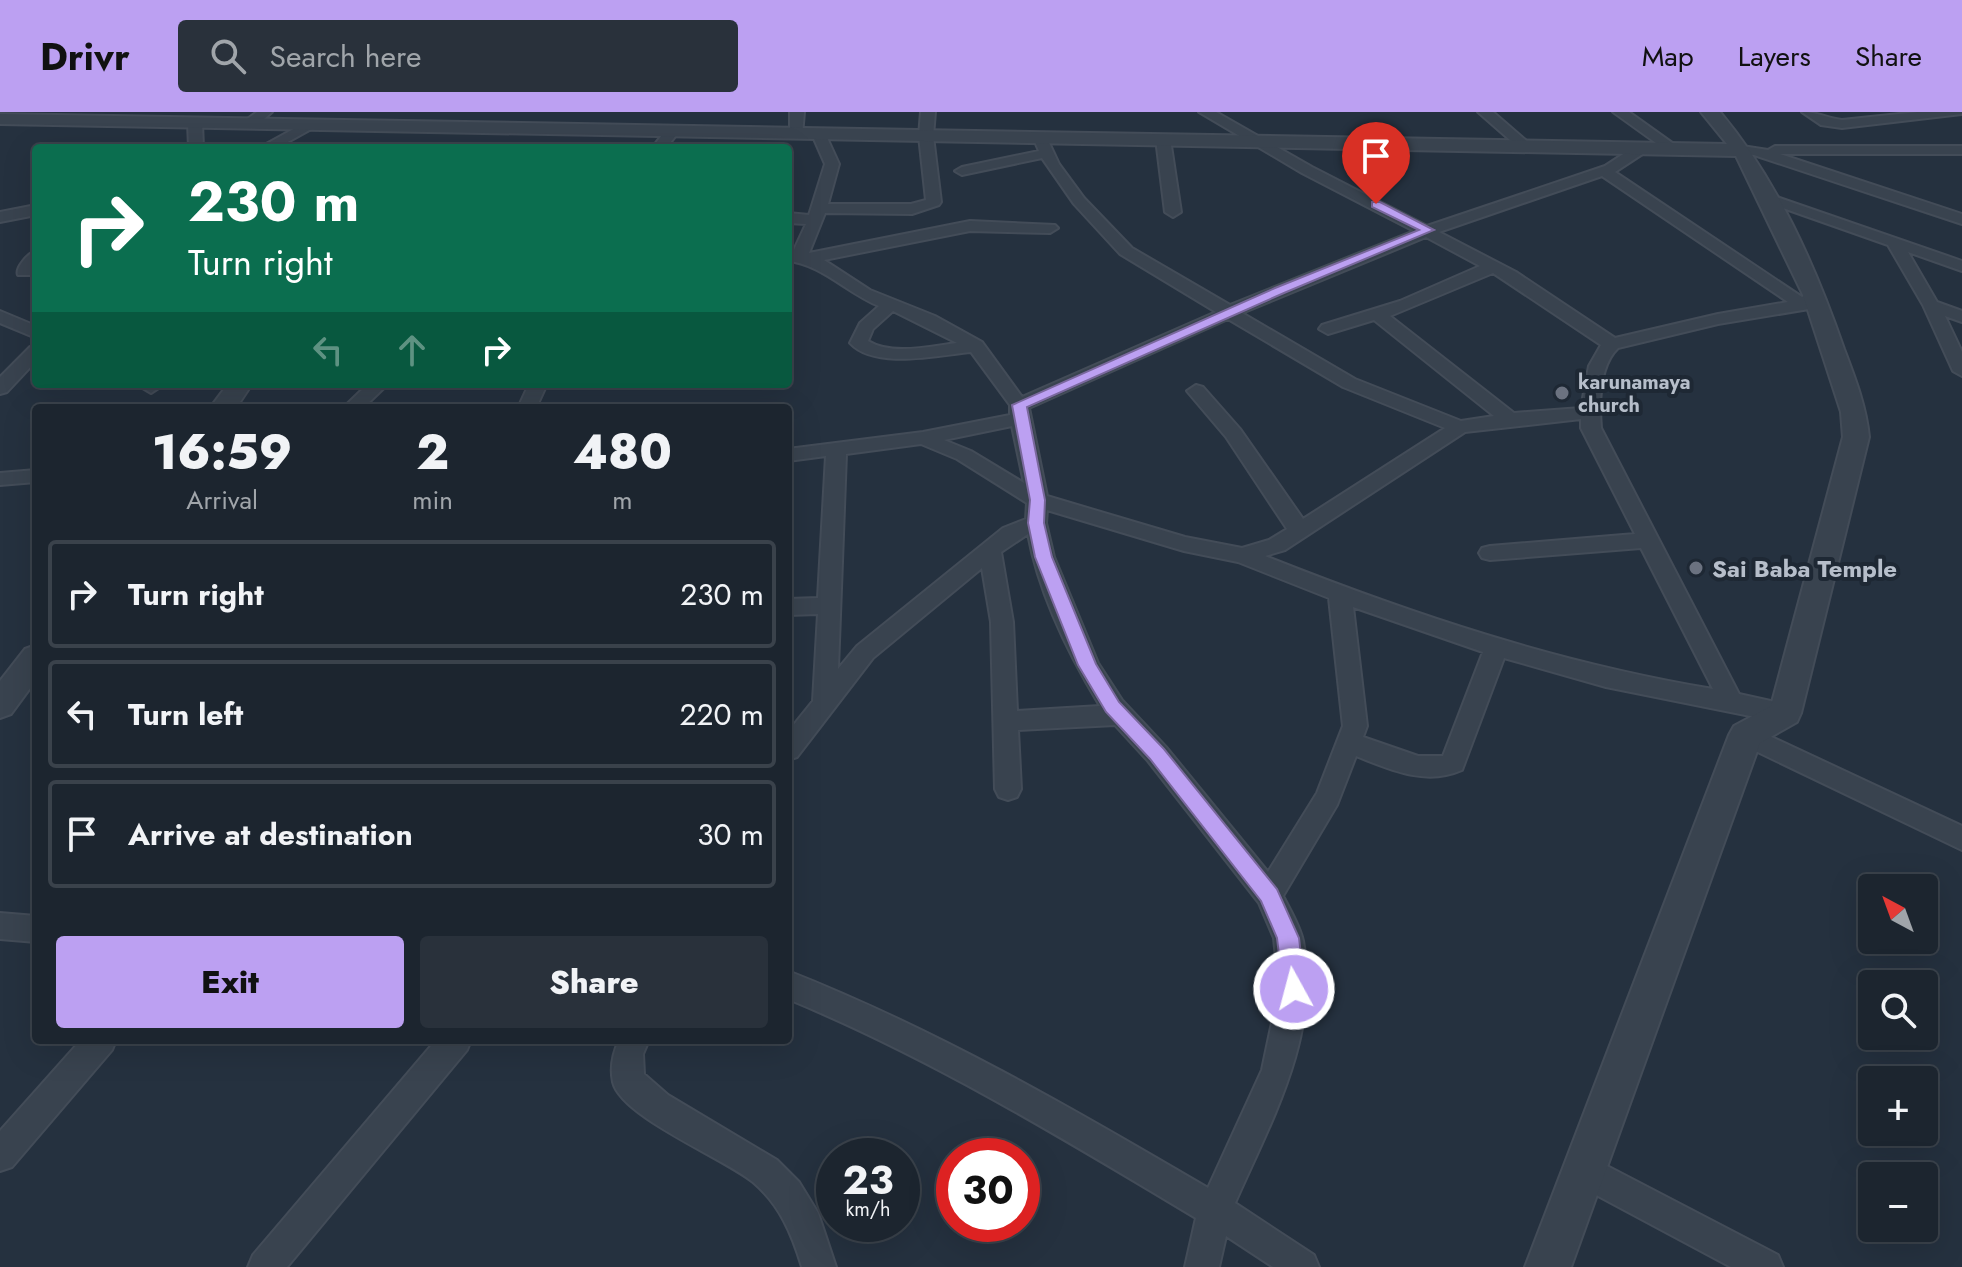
<!DOCTYPE html>
<meta charset="utf-8">
<style>
body{margin:0;font-family:Jost,sans-serif;background:#29313b;color:#f1f3f6;height:100vh;display:flex;flex-direction:column;font-size:30px;white-space:nowrap}
*{box-sizing:border-box;margin:0}
p{font-size:26px;color:#a0a5aa}
.icon{flex:none;width:44px;height:44px;fill:none;stroke:currentColor;stroke-width:2;stroke-linecap:round;stroke-linejoin:round}
.map{position:relative;flex:1;overflow:hidden}
.panel{position:absolute;left:32px;top:292px;width:760px;height:640px;display:flex;flex-direction:column;background:#1c252f;border-radius:8px;box-shadow:0 8px 32px #0002,0 0 0 2px #3a424b}
.panel>*{flex:none}
.hud{position:absolute;left:32px;top:32px;width:760px;height:244px;border-radius:8px;box-shadow:0 8px 32px #0002,0 0 0 2px #3a424b;background:#0b6e4f;color:#fff;overflow:hidden}
.needle{width:52px;rotate:319deg}
.buttons{position:absolute;left:1858px;top:762px;display:grid;gap:16px}
.buttons a{display:grid;place-items:center;width:80px;height:80px;border-radius:8px;background:#1c252f;box-shadow:0 8px 32px #0002,0 0 0 2px #3a424b;font-size:40px}
.speed{position:absolute;left:816px;top:1026px;display:flex;gap:16px;font-size:40px;font-weight:700;text-align:center}
.speed>*{display:grid;place-content:center;width:104px;height:104px;border-radius:50%;background:#1c252f;box-shadow:0 8px 32px #0002,0 0 0 2px #3a424b;line-height:1}
.speed small{font-size:20px;font-weight:400}
.speed .limit{border:12px solid #d22;background:#fff;color:#111}
.pin{position:absolute;display:grid;place-items:center;width:68px;height:68px;color:#fff;margin:-82px -34px;border-radius:50% 50% 50% 0;rotate:-45deg;box-shadow:0 0 8px #0007}
.pin .icon{rotate:45deg}
.me{position:absolute;width:88px;margin:-44px;rotate:353deg;stroke-linejoin:round;filter:drop-shadow(0 0 6px #0008)}
.turn{display:flex;align-items:center;gap:28px;height:168px;padding:0 24px;font-size:36px}
.turn .icon{width:104px;height:104px;stroke-width:2.5}
.turn b{display:block;font-size:56px;line-height:68px}
.lanes{display:flex;align-items:center;height:76px;padding:0 24px;background:#0003;justify-content:center;gap:40px;direction:ltr}
.lanes .off{opacity:.35}
.eta{display:flex;justify-content:space-evenly;align-items:center;height:136px;text-align:center}
.eta b{font-size:48px;font-weight:800;line-height:56px}
.action{display:flex;gap:16px;margin-top:auto;padding:16px 24px}
.action a{flex:1;height:92px;border-radius:8px;background:#bca0f2;color:#111;font-size:32px;font-weight:800;line-height:92px;text-align:center}
.action a+a{background:#29313b;color:#f1f3f6}
ul{padding:0;list-style:none}
li{display:flex;align-items:center;gap:24px;height:108px;margin:0 16px 12px;padding:0 8px;border:4px solid #3a424b;border-radius:8px}
li div{flex:1}
li b{display:block;font-size:30px}
li em{font-style:normal}
header{display:flex;align-items:center;gap:48px;box-sizing:border-box;height:112px;padding:0 40px;background:#bca0f2;color:#111}
header strong{font-size:38px}
nav{display:flex;gap:44px;margin-inline-start:auto;font-size:28px}
.search{width:560px;height:72px;background:#29313b;display:flex;align-items:center;gap:20px;box-sizing:border-box;padding:0 28px;border-radius:8px;color:#a0a5aa;font-size:30px}
.map>svg:first-child{display:block}
.lines{fill:none;stroke-linecap:round;stroke-linejoin:round}
.minor-casing{stroke:#434c58;stroke-width:4}
.tertiary-casing{stroke:#434c58;stroke-width:4}
.minor{fill:#39434f;fill-rule:evenodd}
.tertiary{fill:#39434f;fill-rule:evenodd}
.route{fill:#bca0f2;stroke:#7a689d;stroke-width:2}
.worship-dot{fill:#6b7280;stroke:#1e2834;stroke-width:3}
.labels{text-anchor:middle;dominant-baseline:central;stroke-width:8;stroke-linejoin:round;paint-order:stroke}
.far-poi-label{font-size:20px;font-weight:bold;fill:#b6beca;stroke:#1e2834;text-anchor:start}
.poi-label{font-size:24px;font-weight:bold;fill:#b6beca;stroke:#1e2834;text-anchor:start}
</style>
<header>
<strong>Drivr</strong>
<div class="search"><svg class="icon" aria-label="search" viewBox="0 0 24 24"><circle cx="10" cy="10" r="6"/><path d="M15 15l6 6"/></svg>Search here</div>
<nav><a>Map</a><a>Layers</a><a>Share</a></nav>
</header>
<div class="map">
<svg width="1962" height="1155" viewBox="0 0 1962 1155">
<rect width="100%" height="100%" fill="#25313f"/>
<g class="lines">
<g class="minor-casing">
<path id="minor" d="M257,0H272L256,14H246V8Z
M790,0H804L802,23L790,20Z
M921,0H935L933,24L941,90L939,93L912,102L825,101L809,141L970,109L1055,113L1058,116L1050,121L970,119L824,148L870,178L935,204L982,230L1022,285L1216,200L1120,142L1074,92L1042,46L962,63L955,59L962,55L1039,39L1033,25L1035,22H1045L1059,52L1084,86L1132,136L1230,193L1414,119L1302,61L1199,0H1216L1312,55L1427,114L1605,54L1634,35H1644V41L1615,60L1802,185L1814,178L1822,183L1809,197L1718,212L1618,236C1599,254 1599,291 1601,316L1739,582L1794,594L1797,601L1794,608L1785,611L1606,575L1504,546L1462,658C1426,674 1391,658 1356,644L1337,693L1283,784C1290,798 1300,814 1303,829C1321,922 1271,1009 1235,1091L1314,1143L1319,1155H1273L1226,1124L1219,1155H1185L1196,1106C1064,1027 931,946 788,887V859C935,917 1072,996 1208,1076L1262,958L1279,877L1274,826L1259,791L1148,649L1115,613L1018,618L1021,677L1017,685L1008,688L999,685L995,677L991,510L982,456L873,546L797,645L788,648V620L813,589L818,502L788,503V487L818,486L826,344L788,349V337L923,320L1010,303V293L971,240C939,243 875,258 850,231L860,211L879,194C847,181 821,152 788,149V139L793,140L806,112L788,111V101L809,103L825,52L811,20L813,17H823L839,52L828,92H911L926,88L919,24ZM1602,64L1788,190L1718,202L1615,226L1516,160L1439,120ZM1426,125L1480,154L1400,189L1322,213L1319,217L1328,222L1374,208L1494,304L1461,309L1355,267L1242,201ZM1493,161L1601,233L1589,254L1581,296L1514,301L1390,204ZM893,199L957,231C931,234 892,244 868,229L873,217ZM1228,207L1343,275L1445,316L1303,407L1240,317L1203,275L1196,273L1187,279L1226,325L1287,417L1269,428L1242,436L1185,425L1047,384L1029,296ZM1581,307V316L1635,422L1490,434L1482,436L1479,441L1482,446L1490,448L1641,436L1713,577C1557,551 1411,502 1265,444L1285,438L1465,320ZM1012,314L1024,371L971,339L944,328ZM921,332L957,347L1027,391L1026,407L1003,416L857,534L838,557L846,342ZM1047,398L1184,439L1238,450L1329,486L1343,614L1317,681L1268,760L1166,635L1122,588L1098,551L1054,445L1046,411ZM1028,422C1039,482 1069,543 1100,594L1017,599L1013,510L1001,440ZM1353,495L1483,540L1443,644H1418L1363,625L1367,614Z
M1478,0H1493L1530,32L1518,35Z
M1613,0H1629L1682,38L1670,41Z
M1802,0C1817,0 1827,6 1842,8L1918,0H1962V2L1842,16L1821,13Z
M195,6L202,10L203,36H189L188,10Z
M310,8L322,11L277,36H259Z
M669,14L681,17L666,36H652Z
M1163,23L1170,27L1181,100L1173,105L1165,100L1156,27Z
M1742,34L1768,38L1775,34H1962V42H1780L1962,102V112L1754,43L1737,41V35Z
M1768,82L1962,149V159L1908,140L1937,190L1962,199V210L1945,204L1962,240V264L1953,259L1923,193L1888,133L1763,89L1761,86Z
M36,93V103L0,110V100Z
M36,139V155L30,163H18C15,156 28,141 36,139Z
M0,199L36,214V226L0,211Z
M36,234V249L7,280L0,282V265L30,235Z
M136,272H158L160,275L151,281Z
M368,272H388L363,296H343Z
M529,272H547L536,296H518Z
M36,358V370L0,373V361Z
M1746,613L1962,714V738L1737,630L1734,623L1737,616Z
M0,801L36,804V830L0,827Z
M81,928H116L112,938L12,1055L0,1059V1019Z
M436,928H471L467,938L287,1155H248L253,1143Z
M619,928H649L643,942L644,962L668,983L777,1048L799,1070L818,1101L836,1155H802C792,1122 780,1093 753,1070C724,1046 621,1005 613,970C610,956 613,941 619,928Z
M1584,1042L1778,1143L1783,1155H1731L1572,1070L1568,1058L1572,1046Z"/>
</g>
<g class="tertiary-casing">
<path id="tertiary" d="M1701,0H1720C1777,68 1815,153 1844,237C1855,266 1866,294 1869,325L1801,601L1797,610L1760,631L1571,1155H1525L1729,623L1734,614L1771,594L1843,325L1841,300L1803,183L1736,44L0,12V2L1727,32Z
M228,272H252L236,296H210Z
M36,533V568L11,602L0,606V569L25,537Z"/>
</g>
<use href="#minor" class="minor"/>
<use href="#tertiary" class="tertiary"/>
</g>
<path class="route" d="M1372,90H1380L1434,118L1284,181L1027,295L1045,388L1044,411L1052,445L1096,552L1119,590L1164,637L1277,777L1299,826L1305,877L1302,885L1294,888L1286,885L1283,877L1277,826L1261,789L1150,647L1106,600L1078,553L1035,445L1028,411L1030,388L1012,293L1275,176L1419,118L1372,95Z"/>
<g class="worship-dot">
<circle cx="1562" cy="281" r="8"/>
<circle cx="1696" cy="456" r="8"/>
</g>
<g class="labels">
<g class="far-poi-label">
<text x="1578" y="270">karunamaya<tspan x="1578" dy="23">church</tspan></text>
</g>
<g class="poi-label">
<text x="1712" y="456">Sai Baba Temple</text>
</g>
</g>
</svg>
<div class="buttons">
<a><svg class="needle" viewBox="-14 -14 28 28"><path d="M0-13l5 13h-10z" fill="#e53935"/><path d="M0 13l5-13h-10z" fill="#a0a5aa"/></svg></a>
<a><svg class="icon" aria-label="search" viewBox="0 0 24 24"><circle cx="10" cy="10" r="6"/><path d="M15 15l6 6"/></svg></a>
<a>+</a>
<a>−</a>
</div>
<div class="speed"><div>23<small>km/h</small></div><div class="limit">30</div></div>
<div class="pin" style="left:1376px;top:92px;background:#d93025"><svg class="icon" aria-label="arrive" viewBox="0 0 24 24"><path d="M6 21V4h12l-3 4 3 4H6"/></svg></div>
<svg class="me" style="left:1294px;top:877px" viewBox="-20 -20 40 40"><circle r="17" fill="#bca0f2" stroke="#fff" stroke-width="3"/><path d="M0-11L8 9 0 5-8 9z" fill="#fff"/></svg>
<div class="hud">
<div class="turn"><svg class="icon" aria-label="right" viewBox="0 0 24 24"><path d="M7 20v-9h11M14 6l5 5-5 5"/></svg><div><b>230 m</b>Turn right</div></div>
<div class="lanes"><svg class="icon off" aria-label="left" viewBox="0 0 24 24"><path d="M17 20v-9H6M10 6l-5 5 5 5"/></svg><svg class="icon off" aria-label="ahead" viewBox="0 0 24 24"><path d="M12 20V5M6 11l6-6 6 6"/></svg><svg class="icon" aria-label="right" viewBox="0 0 24 24"><path d="M7 20v-9h11M14 6l5 5-5 5"/></svg></div>
</div>
<section class="panel">
<div class="eta">
<div><b>16:59</b><p>Arrival</p></div>
<div><b>2</b><p>min</p></div>
<div><b>480</b><p>m</p></div>
</div>
<ul>
<li><svg class="icon" aria-label="right" viewBox="0 0 24 24"><path d="M7 20v-9h11M14 6l5 5-5 5"/></svg><div><b>Turn right</b></div><em>230 m</em></li>
<li><svg class="icon" aria-label="left" viewBox="0 0 24 24"><path d="M17 20v-9H6M10 6l-5 5 5 5"/></svg><div><b>Turn left</b></div><em>220 m</em></li>
<li><svg class="icon" aria-label="arrive" viewBox="0 0 24 24"><path d="M6 21V4h12l-3 4 3 4H6"/></svg><div><b>Arrive at destination</b></div><em>30 m</em></li>
</ul>
<div class="action"><a>Exit</a><a>Share</a></div>
</section>
</div>
